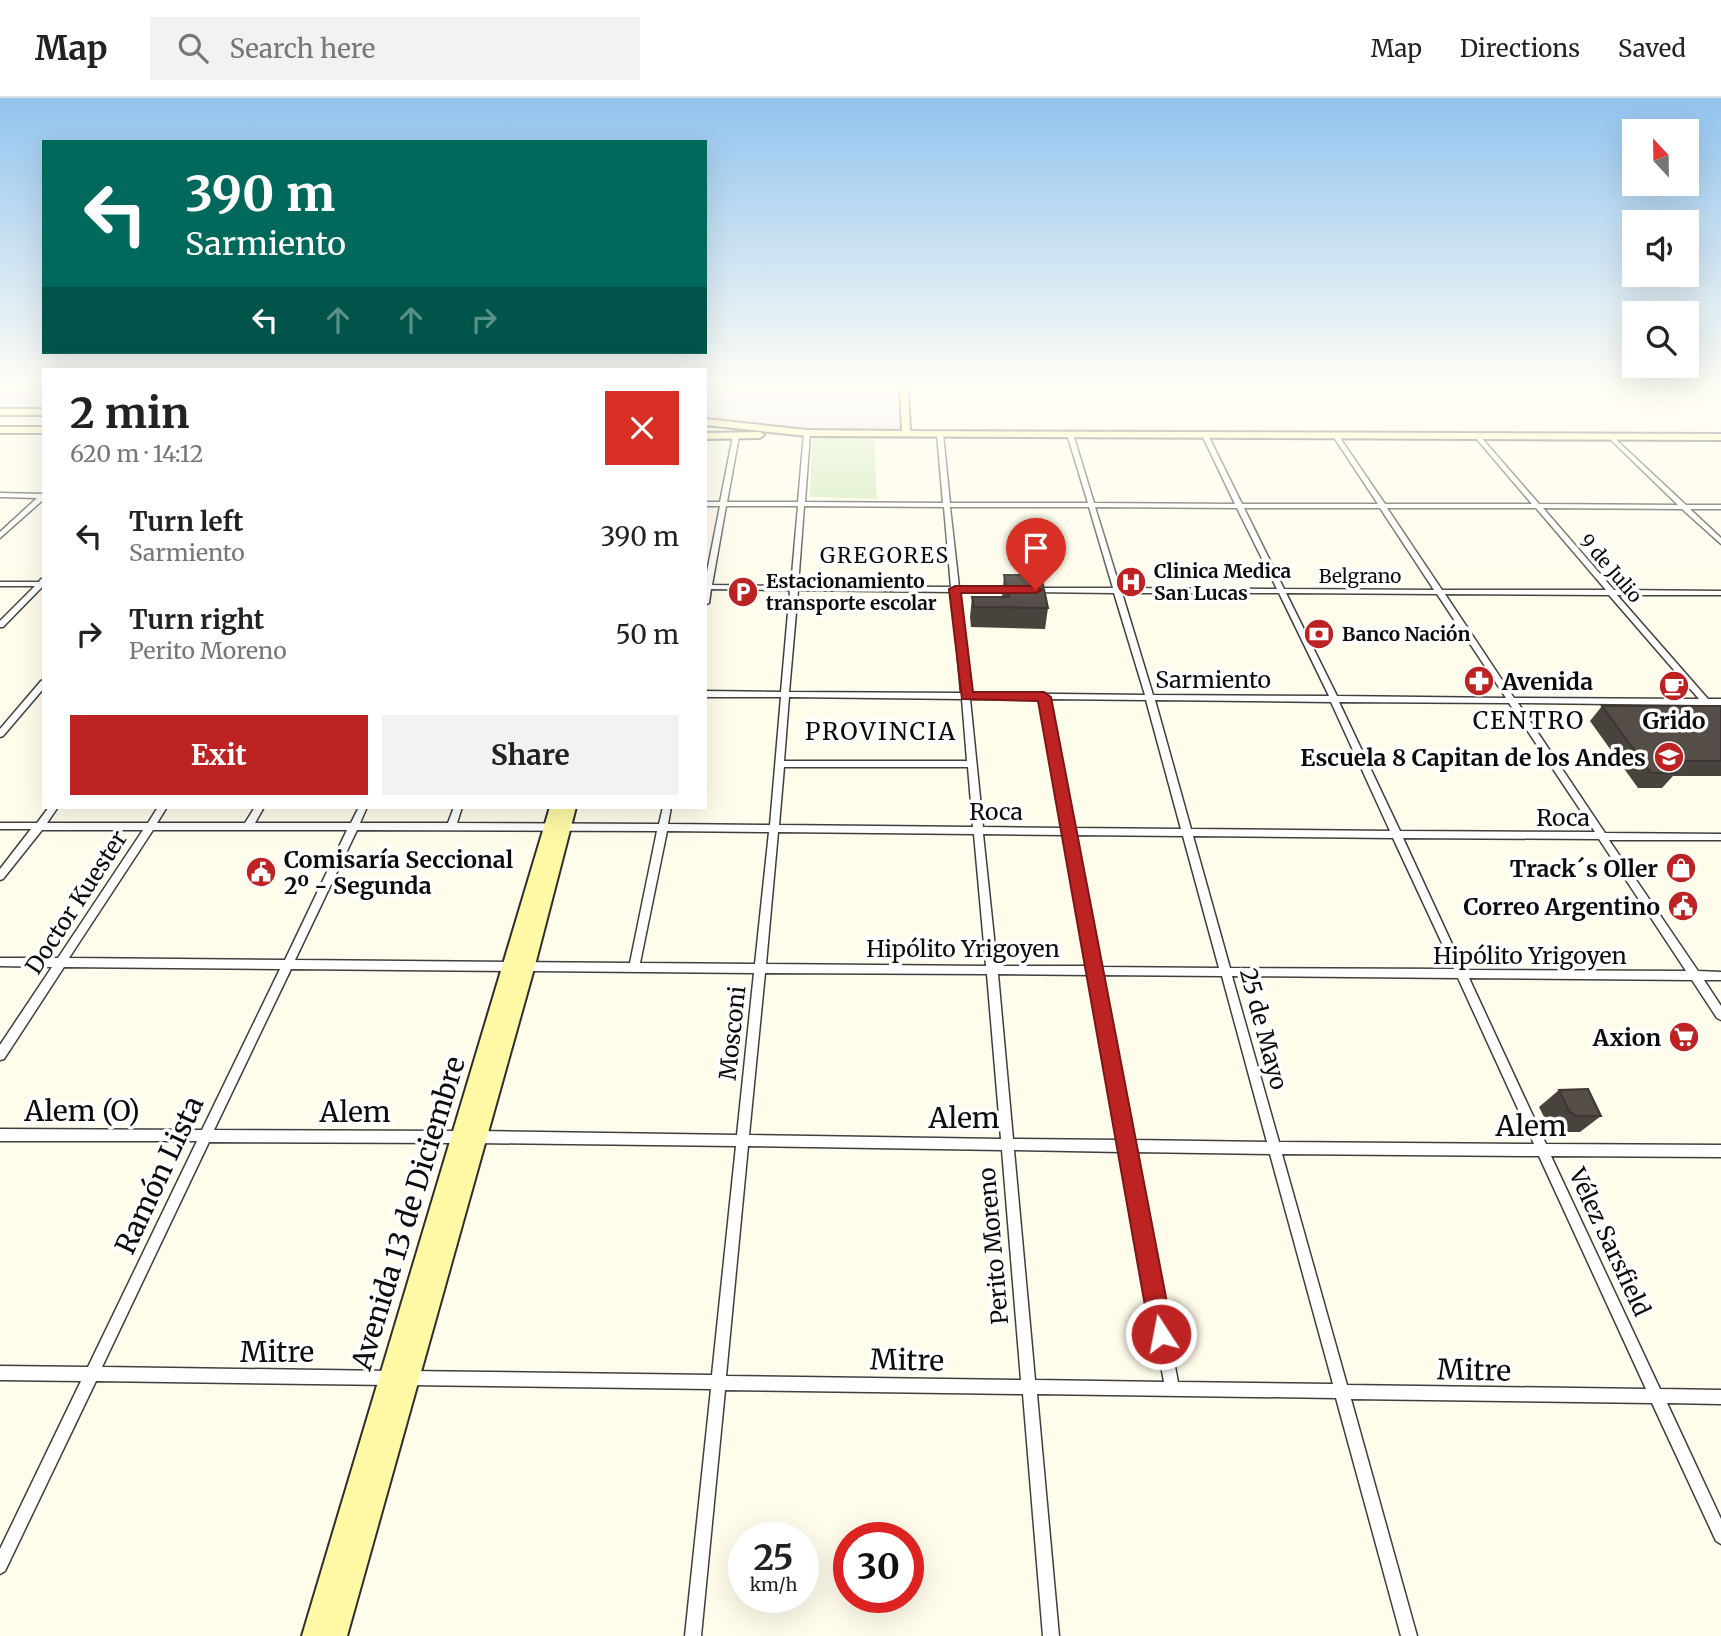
<!DOCTYPE html>
<meta charset="utf-8">
<style>
body{margin:0;font-family:Merriweather,serif;background:#f2f2f2;color:#222;height:100vh;display:flex;flex-direction:column;font-size:26px;white-space:nowrap}
*{box-sizing:border-box;margin:0}
p{font-size:23px;color:#767676}
.icon{flex:none;width:38px;height:38px;fill:none;stroke:currentColor;stroke-width:2;stroke-linecap:round;stroke-linejoin:round}
.map{position:relative;flex:1;overflow:hidden}
.drawer{position:absolute;left:42px;top:270px;width:665px;height:441px;display:flex;flex-direction:column;background:#fff;border-radius:0px;box-shadow:0 7px 28px #0002}
.drawer>*{flex:none}
.top-card{position:absolute;left:42px;top:42px;width:665px;height:214px;border-radius:0px;box-shadow:0 7px 28px #0002;background:#00695c;color:#fff;overflow:hidden}
.needle{width:46px;rotate:338deg}
.controls{position:absolute;left:1622px;top:21px;display:grid;gap:14px}
.controls a{display:grid;place-items:center;width:77px;height:77px;border-radius:0px;background:#fff;box-shadow:0 7px 28px #0002;font-size:35px}
.speed{position:absolute;left:728px;top:1424px;display:flex;gap:14px;font-size:35px;font-weight:700;text-align:center}
.speed>*{display:grid;place-content:center;width:91px;height:91px;border-radius:50%;background:#fff;box-shadow:0 7px 28px #0002;line-height:1}
.speed small{font-size:18px;font-weight:400}
.speed .limit{border:10px solid #d22;background:#fff;color:#111}
.pin{position:absolute;display:grid;place-items:center;width:60px;height:60px;color:#fff;margin:-72px -30px;border-radius:50% 50% 50% 0;rotate:-45deg;box-shadow:0 0 7px #0007}
.pin .icon{rotate:45deg}
.me{position:absolute;width:77px;margin:-38px;rotate:349deg;stroke-linejoin:round;filter:drop-shadow(0 0 5px #0008)}
.turn{display:flex;align-items:center;gap:24px;height:147px;padding:0 28px;font-size:32px}
.turn .icon{width:91px;height:91px;stroke-width:2.5}
.turn b{display:block;font-size:49px;line-height:60px}
.lanes{display:flex;align-items:center;height:66px;padding:0 28px;background:#0003;justify-content:center;gap:35px;direction:ltr}
.lanes .off{opacity:.35}
.round{display:grid;place-items:center;flex:none;width:74px;height:74px;border-radius:0px;background:#f2f2f2}
.summary{display:flex;align-items:center;justify-content:space-between;height:119px;padding:0 28px}
h1{font-size:42px;font-weight:700;line-height:52px}
.primary-button{display:flex;gap:14px;margin-top:auto;padding:14px 28px}
.primary-button a{flex:1;height:80px;border-radius:0px;background:#be2323;color:#fff;font-size:28px;font-weight:700;line-height:80px;text-align:center}
.primary-button a+a{background:#f2f2f2;color:#222}
ul{padding:0;list-style:none}
li{display:flex;align-items:center;gap:21px;height:98px;padding:0 28px}
li div{flex:1}
li b{display:block;font-size:26px}
li em{font-style:normal}
header{display:flex;align-items:center;gap:42px;box-sizing:border-box;height:98px;padding:0 35px;background:#fff;border-bottom:2px solid #e0e0e0}
header strong{font-size:33px}
nav{display:flex;gap:38px;margin-inline-start:auto;font-size:24px}
.search{width:490px;height:63px;background:#f2f2f2;display:flex;align-items:center;gap:18px;box-sizing:border-box;padding:0 24px;border-radius:0px;color:#767676;font-size:26px}
.map>svg:first-child{display:block}
.industrial{fill:#ebe0eb}
.green{fill:#cee9b5}
.lines{fill:none;stroke-linecap:round;stroke-linejoin:round}
.street-casing{stroke:#3f3f3f;stroke-width:3}
.secondary-casing{stroke:#2e2e2e;stroke-width:4}
.street{fill:#fff;fill-rule:evenodd}
.secondary{fill:#fff9a6;fill-rule:evenodd}
.wall{fill:#49433e}
.building{fill:#554e48;stroke:#3c3732;stroke-width:2}
.route{fill:#be2323;stroke:#7c1717;stroke-width:2}
.labels{text-anchor:middle;dominant-baseline:central;stroke-width:7;stroke-linejoin:round;paint-order:stroke}
.far-street-label{font-size:19px;fill:#0c0c0c;stroke:#fff}
.far-poi-label{font-size:19px;font-weight:bold;fill:#0c0c0c;stroke:#fff;text-anchor:start}
.far-neighbourhood-label{font-size:21px;letter-spacing:2px;fill:#0c0c0c;stroke:#fff}
.street-label{font-size:23px;fill:#0c0c0c;stroke:#fff}
.poi-label{font-size:23px;font-weight:bold;fill:#0c0c0c;stroke:#fff;text-anchor:end}
.neighbourhood-label{font-size:24px;letter-spacing:2px;fill:#0c0c0c;stroke:#fff}
.near-street-label{font-size:28px;fill:#0c0c0c;stroke:#fff}
</style>
<header>
<strong>Map</strong>
<div class="search"><svg class="icon" aria-label="search" viewBox="0 0 24 24"><circle cx="10" cy="10" r="6"/><path d="M15 15l6 6"/></svg>Search here</div>
<nav><a>Map</a><a>Directions</a><a>Saved</a></nav>
</header>
<div class="map">
<svg width="1721" height="1538" viewBox="0 0 1721 1538">
<rect width="100%" height="100%" fill="#fffceb"/>
<path class="industrial" d="M0,289H44V314H0Z
M705,289H904L906,336L807,335L705,324Z"/>
<path class="green" d="M818,338L874,340L877,401L810,399L812,342Z"/>
<g class="lines">
<g class="street-casing">
<path id="street" d="M807,333L810,335L805,404L943,405L937,336L940,334L943,336L950,405H1088L1067,336L1070,334L1073,336L1094,405L1235,406L1202,337L1205,335L1208,337L1242,406H1378L1333,338L1336,336L1338,337L1385,406H1532L1475,339L1474,338L1477,336L1479,337L1539,406L1678,407L1609,340L1608,339L1611,337L1686,407H1721V411H1690L1721,440V446L1682,411L1543,410L1614,492L1721,493V497H1617L1708,601H1721V607H1712L1721,617V625L1718,624L1703,607L1518,605L1605,735L1721,736V742H1609L1698,873L1721,874V882H1704L1721,908V922L1717,920L1692,882L1469,880L1546,1046L1721,1047V1059L1551,1058L1660,1291L1721,1292V1306L1667,1305L1721,1421V1446L1716,1443L1652,1305L1351,1301L1417,1538H1401L1336,1300L1037,1296L1059,1538H1043L1023,1296L725,1292L701,1538H685L711,1291L406,1287L401,1285L399,1280L401,1275L406,1273L712,1277L736,1048L477,1045L473,1043L471,1039L473,1035L477,1033L737,1037L754,875L291,871L214,1032L461,1033L465,1035L467,1039L465,1043L461,1045L209,1044L102,1269L391,1273L396,1275L398,1280L396,1285L391,1287L96,1283L5,1473L0,1476V1451L81,1283L0,1282V1268L88,1269L197,1043H0V1031L202,1032L280,871L64,869L4,961L0,962V947L52,869L0,868V860H58L143,732H42L3,781L0,782V771L31,731H0V725H37L49,709H58L47,725H148L158,709H167L157,725H245L255,709H264L255,725H351L359,709H367L360,725H448L454,709H462L457,725L659,726L663,709H671L668,726L770,727L781,599H705V593L781,594L790,492L711,491L709,505L705,507V484L720,408H705V404H720L733,338L736,336L739,338L727,404H798L804,335ZM726,408H798L791,488L712,487ZM804,408L944,409L951,489L798,488ZM950,409H1089L1113,490H1032L1028,492L1032,494L1114,495L1145,597L969,595L959,494H1013L1017,492L1013,490L959,489ZM1095,409L1237,410L1277,491L1120,490ZM1244,410H1380L1434,492L1284,491ZM1387,410H1536L1606,492H1442ZM798,492L952,494L961,595L789,594ZM1122,495H1279L1329,598L1153,597ZM1286,495L1437,496L1506,600L1337,598ZM1445,496L1609,497L1699,601L1514,600ZM789,599L962,601L967,663H784ZM970,601H1040L1064,730L983,729ZM1049,601L1146,602L1181,731L1073,730ZM1155,602L1331,604L1390,733L1191,731ZM1339,604L1509,605L1595,734L1400,733ZM784,669H968L973,729L779,727ZM153,732H347L285,862L69,860ZM357,732L657,733L630,865L295,862ZM667,733L769,734L755,866L640,865ZM778,734L974,736L986,868L766,866ZM983,736L1065,737L1089,868H997ZM1074,737L1183,738L1219,870L1099,869ZM1193,738L1393,740L1454,871L1230,870ZM1403,740L1599,741L1686,873L1464,872ZM765,875L987,876L1001,1041L749,1037ZM998,876L1090,877L1120,1042L1013,1041ZM1101,877L1222,878L1267,1044L1132,1042ZM1232,878L1458,880L1534,1046L1279,1044ZM748,1048L1002,1052L1021,1282L726,1278ZM1014,1052L1122,1054L1164,1284L1035,1282ZM1134,1054L1270,1056L1333,1286L1178,1284ZM1282,1056L1539,1058L1646,1291L1347,1287Z
M0,395L44,396V401L0,440V434L37,400L0,399Z
M41,481H44V487L3,529H0V523L35,488H0V484H39Z
M44,582V590L3,638L0,639V631L41,583Z"/>
</g>
<g class="secondary-casing">
<path id="secondary" d="M900,289H908L910,333L1721,336V342L807,338L705,327V321L807,332L902,333Z
M0,311H44V317H0Z
M0,329H44V335H0Z
M705,335L760,334L764,337L760,340L705,341Z
M550,709H576L535,867L347,1538H302Z"/>
</g>
<use href="#street" class="street"/>
<use href="#secondary" class="secondary"/>
</g>
<path class="wall" d="M1004,477L1048,510L1045,531L971,529L970,519L972,499H1002Z
M1602,608H1721V678H1673L1662,690H1638L1590,623Z
M1559,992L1601,1018L1580,1034H1555L1549,1029L1539,1009Z"/>
<path class="building" d="M1004,477H1041L1048,510L974,509L972,499H1009Z
M1602,608H1721V663H1666L1676,675H1651Z
M1588,991L1601,1018H1576L1569,1013L1559,992Z"/>
<linearGradient id="sky" x2="0" y2="1"><stop stop-color="#91c3ee"/><stop offset="0.57" stop-color="#fffef6"/><stop offset="1" stop-color="#fffef6" stop-opacity="0"/></linearGradient>
<rect width="1721" height="504" fill="url(#sky)"/>
<path class="route" d="M955,488H1036L1042,492L1036,495H961L973,594H1044L1051,599L1173,1236L1169,1244L1161,1247L1153,1244L1150,1236L1038,603L962,601L949,491Z"/>
<defs>
<g id="hospital-disc" transform="scale(1.575)"><circle r="9.5" fill="#be2323" stroke="#fff"/><path d="M-5-5h3v3.5h4V-5h3V5h-3V1.5h-4V5h-3Z" fill="#fff"/></g>
<g id="parking-disc" transform="scale(1.575)"><circle r="9.5" fill="#be2323" stroke="#fff"/><path d="M-3.5-5.5H1a3.5 3.5 0 0 1 0 7H-1V5.5H-3.5ZM-1-3.4V-.6H.8a1.4 1.4 0 0 0 0-2.8Z" fill="#fff"/></g>
<g id="bank-disc" transform="scale(1.575)"><circle r="9.5" fill="#be2323" stroke="#fff"/><path d="M-6-4H6V4H-6ZM0-2.3a2.3 2.3 0 1 0 0 4.6a2.3 2.3 0 1 0 0-4.6Z" fill="#fff"/></g>
<g id="pharmacy-disc" transform="scale(1.575)"><circle r="9.5" fill="#be2323" stroke="#fff"/><path d="M-2-6h4v4h4v4h-4v4h-4v-4h-4v-4h4Z" fill="#fff"/></g>
<g id="cafe-disc" transform="scale(1.575)"><circle r="9.5" fill="#be2323" stroke="#fff"/><path d="M-5.5-4.5H6V0H3Q3 3.5 0 3.5H-2.5Q-5.5 3.5-5.5 0ZM3-3.2v2h1.7v-2ZM-6 4.5H4V6H-6Z" fill="#fff"/></g>
<g id="school-disc" transform="scale(1.575)"><circle r="9.5" fill="#be2323" stroke="#fff"/><path d="M0-5L7-2L0 1L-7-2ZM-4 1L0 2.5L4 1V4Q0 6-4 4Z" fill="#fff"/></g>
<g id="shop-disc" transform="scale(1.575)"><circle r="9.5" fill="#be2323" stroke="#fff"/><path d="M-5-2.5h2.3a2.7 3.5 0 0 1 5.4 0H5L5.5 6h-11ZM-1.5-2.5h3a1.5 2.3 0 0 0-3 0Z" fill="#fff"/></g>
<g id="civic-disc" transform="scale(1.575)"><circle r="9.5" fill="#be2323" stroke="#fff"/><path d="M-.6-6.5H3V-4.5H.6V-3L4-1V1h2V6H-6V1h2V-1L-.6-3ZM-1.2 2.5V6h2.4V2.5Z" fill="#fff"/></g>
<g id="supermarket-disc" transform="scale(1.575)"><circle r="9.5" fill="#be2323" stroke="#fff"/><path d="M-6-5.5h2.5l.6 2H6L4.5 2H-2.5L-4.4-4H-6ZM-1.5 3.2a1.3 1.3 0 1 0 .1 0ZM3 3.2a1.3 1.3 0 1 0 .1 0Z" fill="#fff"/></g>
</defs>
<g fill-rule="evenodd">
<use href="#hospital-disc" x="1131" y="484"/>
<use href="#parking-disc" x="743" y="494"/>
<use href="#bank-disc" x="1319" y="536"/>
<use href="#pharmacy-disc" x="1479" y="583"/>
<use href="#cafe-disc" x="1674" y="588"/>
<use href="#school-disc" x="1669" y="659"/>
<use href="#shop-disc" x="1681" y="770"/>
<use href="#civic-disc" x="261" y="774"/>
<use href="#civic-disc" x="1683" y="808"/>
<use href="#supermarket-disc" x="1684" y="939"/>
</g>
<g class="labels">
<g class="far-street-label">
<text transform="translate(1611 470) rotate(49)">9 de Julio</text>
<text x="1360" y="478">Belgrano</text>
</g>
<g class="far-poi-label">
<text x="1154" y="473">Clinica Medica<tspan x="1154" dy="22">San Lucas</tspan></text>
<text x="766" y="483">Estacionamiento<tspan x="766" dy="22">transporte escolar</tspan></text>
<text x="1342" y="536">Banco Nación</text>
</g>
<g class="far-neighbourhood-label">
<text x="885" y="457">GREGORES</text>
</g>
<g class="street-label">
<text x="1213" y="581">Sarmiento</text>
<text x="996" y="713">Roca</text>
<text x="1563" y="719">Roca</text>
<text transform="translate(76 804) rotate(-57)">Doctor Kuester</text>
<text x="963" y="850">Hipólito Yrigoyen</text>
<text x="1530" y="857">Hipólito Yrigoyen</text>
<text transform="translate(1264 931) rotate(75)">25 de Mayo</text>
<text transform="translate(732 935) rotate(-84)">Mosconi</text>
<text transform="translate(1610 1144) rotate(65)">Vélez Sarsfield</text>
<text transform="translate(993 1148) rotate(-95)">Perito Moreno</text>
</g>
<g class="poi-label">
<text x="1502" y="583" text-anchor="start">Avenida</text>
<text x="1674" y="622" text-anchor="middle">Grido</text>
<text x="1646" y="659">Escuela 8 Capitan de los Andes</text>
<text x="284" y="761" text-anchor="start">Comisaría Seccional<tspan x="284" dy="26">2º - Segunda</tspan></text>
<text x="1658" y="770">Track´s Oller</text>
<text x="1660" y="808">Correo Argentino</text>
<text x="1661" y="939">Axion</text>
</g>
<g class="neighbourhood-label">
<text x="1529" y="622">CENTRO</text>
<text x="881" y="633">PROVINCIA</text>
</g>
<g class="near-street-label">
<text x="82" y="1013">Alem (O)</text>
<text x="355" y="1014">Alem</text>
<text x="964" y="1020">Alem</text>
<text x="1531" y="1028">Alem</text>
<text transform="translate(159 1077) rotate(-65)">Ramón Lista</text>
<text transform="translate(408 1115) rotate(-73)">Avenida 13 de Diciembre</text>
<text x="277" y="1254">Mitre</text>
<text transform="translate(907 1262) rotate(1)">Mitre</text>
<text transform="translate(1474 1272) rotate(1)">Mitre</text>
</g>
</g>
</svg>
<div class="controls">
<a><svg class="needle" viewBox="-14 -14 28 28"><path d="M0-13l5 13h-10z" fill="#e53935"/><path d="M0 13l5-13h-10z" fill="#767676"/></svg></a>
<a><svg class="icon" aria-label="sound" viewBox="0 0 24 24"><path d="M4 9h4l5-4v14l-5-4H4zM17 9q2 3 0 6"/></svg></a>
<a><svg class="icon" aria-label="search" viewBox="0 0 24 24"><circle cx="10" cy="10" r="6"/><path d="M15 15l6 6"/></svg></a>
</div>
<div class="speed"><div>25<small>km/h</small></div><div class="limit">30</div></div>
<div class="pin" style="left:1036px;top:492px;background:#d93025"><svg class="icon" aria-label="arrive" viewBox="0 0 24 24"><path d="M6 21V4h12l-3 4 3 4H6"/></svg></div>
<svg class="me" style="left:1161px;top:1236px" viewBox="-20 -20 40 40"><circle r="17" fill="#be2323" stroke="#fff" stroke-width="3"/><path d="M0-11L8 9 0 5-8 9z" fill="#fff"/></svg>
<div class="top-card">
<div class="turn"><svg class="icon" aria-label="left" viewBox="0 0 24 24"><path d="M17 20v-9H6M10 6l-5 5 5 5"/></svg><div><b>390 m</b>Sarmiento</div></div>
<div class="lanes"><svg class="icon" aria-label="left" viewBox="0 0 24 24"><path d="M17 20v-9H6M10 6l-5 5 5 5"/></svg><svg class="icon off" aria-label="ahead" viewBox="0 0 24 24"><path d="M12 20V5M6 11l6-6 6 6"/></svg><svg class="icon off" aria-label="ahead" viewBox="0 0 24 24"><path d="M12 20V5M6 11l6-6 6 6"/></svg><svg class="icon off" aria-label="right" viewBox="0 0 24 24"><path d="M7 20v-9h11M14 6l5 5-5 5"/></svg></div>
</div>
<section class="drawer">
<div class="summary"><div><h1>2 min</h1><p>620 m · 14:12</p></div><a class="round" style="background:#d93025;color:#fff"><svg class="icon" aria-label="close" viewBox="0 0 24 24"><path d="M6 6l12 12M18 6L6 18"/></svg></a></div>
<ul>
<li><svg class="icon" aria-label="left" viewBox="0 0 24 24"><path d="M17 20v-9H6M10 6l-5 5 5 5"/></svg><div><b>Turn left</b><p>Sarmiento</p></div><em>390 m</em></li>
<li><svg class="icon" aria-label="right" viewBox="0 0 24 24"><path d="M7 20v-9h11M14 6l5 5-5 5"/></svg><div><b>Turn right</b><p>Perito Moreno</p></div><em>50 m</em></li>
</ul>
<div class="primary-button"><a>Exit</a><a>Share</a></div>
</section>
</div>
